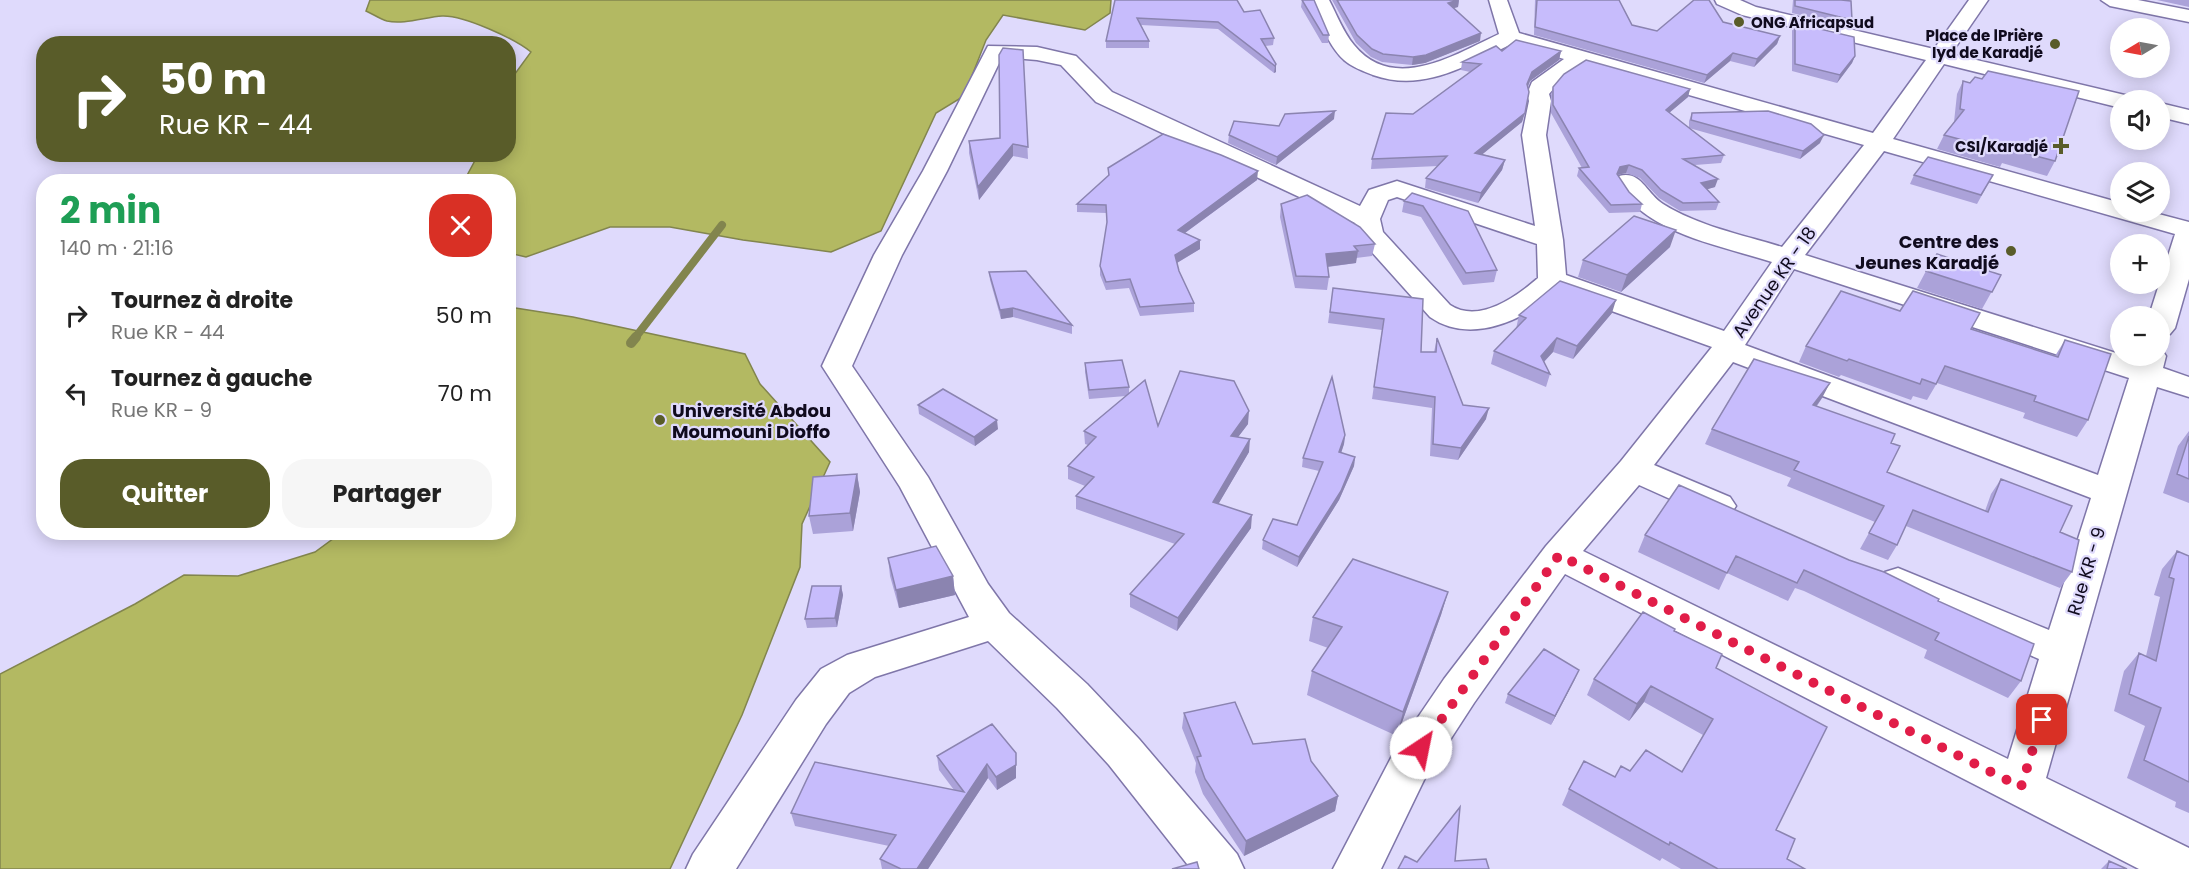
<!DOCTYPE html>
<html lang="fr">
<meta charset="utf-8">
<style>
body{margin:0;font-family:Poppins,sans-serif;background:#f6f6f6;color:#222;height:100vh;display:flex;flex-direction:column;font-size:22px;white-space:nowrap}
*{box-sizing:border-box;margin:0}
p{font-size:20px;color:#767676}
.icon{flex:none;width:33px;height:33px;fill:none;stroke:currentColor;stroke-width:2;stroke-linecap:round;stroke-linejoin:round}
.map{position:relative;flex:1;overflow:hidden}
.details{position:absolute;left:36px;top:174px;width:480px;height:366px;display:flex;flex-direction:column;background:#fff;border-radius:24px;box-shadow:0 3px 15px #0003}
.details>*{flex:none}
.top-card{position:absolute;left:36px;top:36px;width:480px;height:126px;border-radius:24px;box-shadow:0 3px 15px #0003;background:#595c29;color:#fff;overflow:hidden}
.needle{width:39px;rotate:260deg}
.controls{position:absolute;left:2110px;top:18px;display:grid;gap:12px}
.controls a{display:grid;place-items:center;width:60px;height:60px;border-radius:50%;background:#fff;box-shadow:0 3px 15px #0003;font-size:30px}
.pin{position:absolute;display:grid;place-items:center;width:51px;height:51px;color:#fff;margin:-26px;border-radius:12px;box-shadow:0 3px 9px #0006}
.me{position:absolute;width:66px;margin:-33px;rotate:34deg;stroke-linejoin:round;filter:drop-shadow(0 0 4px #0008)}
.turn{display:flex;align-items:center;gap:21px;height:126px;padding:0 24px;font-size:27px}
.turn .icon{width:78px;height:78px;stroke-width:2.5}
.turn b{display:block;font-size:42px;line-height:51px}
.round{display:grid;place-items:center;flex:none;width:63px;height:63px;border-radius:24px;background:#f6f6f6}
.head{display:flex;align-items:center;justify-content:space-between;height:102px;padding:0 24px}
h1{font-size:36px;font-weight:700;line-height:45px;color:#1e9e55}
.primary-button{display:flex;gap:12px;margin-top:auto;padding:12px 24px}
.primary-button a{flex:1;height:69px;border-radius:24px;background:#595c29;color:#fff;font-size:24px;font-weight:700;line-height:69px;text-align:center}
.primary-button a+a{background:#f6f6f6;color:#222}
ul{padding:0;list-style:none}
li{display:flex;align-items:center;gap:18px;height:78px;padding:0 24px}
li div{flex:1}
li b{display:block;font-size:22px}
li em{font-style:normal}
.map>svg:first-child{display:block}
.water{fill:#b3b962;stroke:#82854e;stroke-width:1.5}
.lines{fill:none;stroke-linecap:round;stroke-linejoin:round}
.stream-far1{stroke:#82854e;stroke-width:8}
.stream{stroke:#82854e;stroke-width:10}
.minor-casing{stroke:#7f76a9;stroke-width:3}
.minor{fill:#fff;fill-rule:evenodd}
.wall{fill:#aba2d9}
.shaded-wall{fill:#8b84b0}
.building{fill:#c7bcfc;stroke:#8b84b0;stroke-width:1.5}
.route{stroke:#e11d48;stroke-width:10;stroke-dasharray:0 18}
.poi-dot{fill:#595c29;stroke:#dfdafc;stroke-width:2}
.labels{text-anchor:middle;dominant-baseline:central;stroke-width:4.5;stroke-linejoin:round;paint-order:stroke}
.far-poi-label{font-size:15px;font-weight:bold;fill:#100b1e;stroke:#dfdafc;text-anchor:end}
.poi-label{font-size:18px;font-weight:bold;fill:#100b1e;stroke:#dfdafc;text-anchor:end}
.street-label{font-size:18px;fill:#100b1e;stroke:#dfdafc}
</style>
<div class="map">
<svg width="2189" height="869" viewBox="0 0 2189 869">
<rect width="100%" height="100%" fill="#dfdafc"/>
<path class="water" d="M370,0H1111L1110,13L1085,30L1003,15L986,40L964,96L936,113L881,231L831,252L743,240L670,227H610L526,257L509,253L508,182L464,181L478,155L508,154L509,82L531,52C515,39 464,15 442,16C426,17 403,25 387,21C380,19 373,14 366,11Z
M509,307L573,317L745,354L760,384L830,462L802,524L800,567L742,715L670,869H0V674L135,604L184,575L238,576L315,552L341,533L508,532Z"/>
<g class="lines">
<path class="stream-far1" d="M635,338L722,225"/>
<path class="stream" d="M631,343L636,337"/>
<g class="minor-casing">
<path id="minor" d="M1311,0H1329C1337,15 1343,32 1354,45C1394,94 1456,54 1499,34L1489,0H1507L1519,33L1873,133L1926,60L1742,15L1717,4L1715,0H1740L1756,7L1934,49L1969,0H1988L1951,54L2129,96L2132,100H2121V108L1944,64L1893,139L2121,203V212H2151L2189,222V279L2175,328L2170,334L2160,337V316H2149L2175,234L1884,151L1805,255L2135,359L2136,356H2160L2162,350L2166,356L2163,368L2189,377V397L2157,387L2046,778L2189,848V869H2139L1565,574L1474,703L1424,780L1381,869H1333L1393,754L1444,679L1546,546L1621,461L1712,347L1556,291C1524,321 1470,345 1430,317L1361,240L1355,223L1096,102L1061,65L1037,60L1002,57L947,171L902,255L852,366L928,477L988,584L1009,613L1087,684L1139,739L1237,854L1244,869H1191L1109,765L1057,708L988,641L875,677L849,693L826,724L736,869H686L693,854L796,700L821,669L847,655L969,617L900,487L822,366L874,255L923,171L988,46L1037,47L1076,56L1112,92L1360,206L1369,190L1397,181L1535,226L1522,135L1529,101L1527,94L1532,82L1564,59L1512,44C1466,65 1424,93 1373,75C1363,71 1352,67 1344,60C1327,44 1320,20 1311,0ZM1584,65L1864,145L1782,247C1743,235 1698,226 1663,204C1646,193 1641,170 1619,176L1616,181C1643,233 1719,245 1772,262L1724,331L1566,275L1563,240L1546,135L1551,101L1549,94L1561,80ZM1397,197L1537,244L1538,278C1516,297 1479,324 1450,305L1383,232L1380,219L1388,200ZM1794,269L2129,378L2098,475L1745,345ZM1733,362L2091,498L2049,630L1898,568L1885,572L1879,582L1885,592L2039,659L2008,759L1583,551L1639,485L1706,515L1718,518L1730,515L1736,506L1730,497L1654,465Z
M2101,0H2138L2189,10V22L2110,6Z
M2160,103L2189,110V124L2160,117Z"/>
</g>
<use href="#minor" class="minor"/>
</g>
<path class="wall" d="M1115,0L1244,12L1274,38L1273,45L1265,46L1276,64V72L1274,73L1218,29L1141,25L1149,41V48H1106V41Z
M1302,0L1329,35L1328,43H1322L1301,7Z
M1332,0H1459L1458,7L1454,8L1480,41L1425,63L1412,65L1382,62L1371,57L1356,43Z
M1535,0H1619L1632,25L1657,31L1723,22L1780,36L1777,44L1754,67L1730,61L1704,83L1534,35Z
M1793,0H1841L1852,20L1849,27L1792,13Z
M2157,0H2189V7Z
M1795,23L1855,56L1852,63L1837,83L1792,71V30Z
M1023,50L1028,159L1013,156L979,200L969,153V141L1000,138Z
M1502,51H1561L1559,60L1530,81L1528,87L1522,122L1482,154L1505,160L1502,170L1478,203L1425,188L1426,178L1438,166L1371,169L1372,159L1413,114L1470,72L1461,70L1462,62Z
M1963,81L2055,161L2047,176L2002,163L2000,167L1937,149L1944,135L1954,122L1957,94Z
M1553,87L1690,89L1688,97L1669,113L1724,155L1721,163L1695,165L1715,187L1707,189L1719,202L1716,210L1680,211L1659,198L1640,178L1626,173L1617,175L1629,192L1642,204L1640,212L1609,213L1577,176L1579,168H1582L1551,113V95Z
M1692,113L1820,143L1800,159L1689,128V121Z
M1334,119L1276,165L1228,143L1229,135L1279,126Z
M1108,168L1257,180L1185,233L1200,240V249L1177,263L1179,271L1194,303V312L1140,316L1129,288L1106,290L1100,275V266L1107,224L1106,213L1077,212V204L1108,177Z
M1914,175H1993L1977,204L1910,184Z
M1412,193L1497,270L1494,282L1463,285L1421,217L1402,212L1404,201Z
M1281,204L1375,244L1372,256L1356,258V263L1328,267L1329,277L1327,290L1295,288L1280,217Z
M1670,247L1621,292L1578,277L1583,260Z
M1926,271L2001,275L1982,309L1917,288Z
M989,272L1072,325V334L1013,317L1001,319L990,280Z
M1333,288L1423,299L1421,352H1434L1437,338L1463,405L1486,419L1458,460L1430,456L1432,408L1372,399L1382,330L1328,323Z
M1900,311L1971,329L2055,356L2065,340L2088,420L2077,437L2023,418L2025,413L1937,383L1927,400L1913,396L1911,400L1841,375L1839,377L1799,362L1806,346Z
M1612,313L1573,359L1553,352L1544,362L1550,374L1546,387L1491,364L1494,351L1516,329L1519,315Z
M1085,363L1129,387V393L1158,426L1248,424L1238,437L1249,452L1218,504L1251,528L1177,631L1130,607V594L1175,544L1076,509V496L1085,486L1068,479V466L1088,445L1085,444L1084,431L1126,396L1089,399L1085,372Z
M1822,398L1817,406L1891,443L1887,472L1985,511L1991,494L2001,479L2060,532L2072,572L2060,588L1906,526L1897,545L1888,560L1860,549L1875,522L1787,486L1791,478L1705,444L1712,429Z
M918,405L998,429L975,446L919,414Z
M2189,431V503L2163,493L2178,446Z
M1345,435L1344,444L1341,453L1355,457L1354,466L1339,500L1297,567L1262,549L1263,540L1297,525L1319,471L1302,467L1303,458Z
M857,474L860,492L853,531L813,534L809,516Z
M1679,485L1938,601L2021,681L2008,698L1924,658L1927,650L1804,591L1795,588L1788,601L1727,573L1719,590L1638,552L1645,535Z
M2177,551L2189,556V813L2175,807L2176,802L2127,778L2145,726L2114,711L2124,671L2139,653L2146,656L2160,597L2154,595L2162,569Z
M888,558L953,576L955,595L899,608L890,576Z
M841,586L843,595L837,627L807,628L805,619Z
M1448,592L1441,615L1397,736L1307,695L1312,671L1328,648L1309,641L1313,617Z
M1674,631L1716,668L1787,859L1805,869H1681L1662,858L1660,861L1562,805L1569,789L1615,777L1630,771L1682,772L1703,735L1644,702L1629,721L1587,695L1594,679Z
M1575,679L1551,725L1505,703L1508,694Z
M1184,713L1253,744L1311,761L1338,796L1335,811L1244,856L1203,794L1195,772L1196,763L1182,728Z
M937,756L1016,767V778L997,790L988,778L928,869H882L880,859L889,846L795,826L791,813L954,790L939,770Z
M2109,861L2127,869H2101Z"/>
<path class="shaded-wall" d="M1459,0L1458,7L1447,10L1448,3Z
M1481,33L1480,41L1425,63L1412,65L1413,57Z
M1780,36L1777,44L1754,67L1757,59Z
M1561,51L1559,60L1530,81L1525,93L1527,84L1532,72Z
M1733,53L1730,61L1704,83L1707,75Z
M1855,56L1852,63L1837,83L1840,75Z
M1276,64V72L1274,73L1275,66Z
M1690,89L1688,97L1663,118L1666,110Z
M1335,111L1334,119L1276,165L1277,157Z
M1525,113L1522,122L1473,162L1475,153Z
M1824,135L1820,143L1800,159L1803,151Z
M1013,144V156L979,200L978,187Z
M1505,160L1502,170L1478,203L1481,193Z
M1629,165L1626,173L1617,175L1620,167Z
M1258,171L1257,180L1178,238V230Z
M1718,179L1715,187L1698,192L1701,183Z
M1676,230L1670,247L1621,292L1627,275Z
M1200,240V249L1175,264V255Z
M1358,251L1356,263L1325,267L1326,254Z
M1616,300L1612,313L1573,359L1577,346Z
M1013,308V317L1001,319L1000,310Z
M1557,338L1553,352L1537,369L1541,356Z
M1830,383L1822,398L1806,420L1813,405Z
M1489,408L1486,419L1458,460L1461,448Z
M1249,411L1248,424L1229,449L1231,436Z
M997,420L998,429L975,446L974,437Z
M1345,435L1344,444L1338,462L1339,452Z
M1250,439L1249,452L1212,515L1213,502Z
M1355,457L1354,466L1339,500L1297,567L1299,557Z
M857,474L860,492L853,531L850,513Z
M1252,515L1251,528L1177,631L1178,618Z
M953,576L955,595L899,608L896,590Z
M841,586L843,595L837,627L835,618Z
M1448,592L1441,615L1397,736L1403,712Z
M1579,670L1575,679L1551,725L1555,716Z
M1651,686L1644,702L1629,721L1637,704Z
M1016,753V778L997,790L996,777Z
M987,764L988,778L928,869H917Z
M1338,796L1335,811L1244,856L1246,841Z"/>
<path class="building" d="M1115,0H1237L1244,12L1260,10L1274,38L1261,39L1276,64L1275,66L1218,22L1137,18L1149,41H1106Z
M1302,0H1314L1329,35H1323Z
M1337,0H1458L1448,3L1481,33L1426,55L1413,57L1383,54L1372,49L1357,35Z
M1537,0H1619L1632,25L1657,31L1694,0H1709L1723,22L1780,36L1757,59L1733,53L1707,75L1535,27Z
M1795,0H1841L1851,1L1852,20L1795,6Z
M1795,23L1854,37L1855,56L1840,75L1795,64Z
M1516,40L1561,51L1532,72L1527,84L1529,92L1525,113L1475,153L1505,160L1481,193L1426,178L1447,156L1372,159L1386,113L1413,114L1481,64L1462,62L1496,46L1502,51Z
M1003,48L1023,50L1028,147L1013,144L978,187L969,141L1000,138L999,55Z
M1586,60L1690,89L1666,110L1724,155L1683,159L1718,179L1701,183L1719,202L1683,203L1661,190L1642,170L1629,165L1620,167L1617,174L1629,192L1642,204L1611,205L1579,168L1589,167L1553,105V87L1564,74Z
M1988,71L2079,91L2055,161L2009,149L2007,152L1944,135L1964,110L1960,109L1963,81L1970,83L1975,77L1982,79Z
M1335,111L1277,157L1229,135L1234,121L1279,126L1285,114Z
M1768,111L1811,124L1824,135L1803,151L1691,120L1692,113Z
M1163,134L1221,155L1258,171L1178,230L1200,240L1175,255L1179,271L1194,303L1140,307L1130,279L1106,282L1100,266L1107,222L1106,205L1077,204L1109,175L1108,168Z
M1928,157L1993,175L1981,195L1914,175Z
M1412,193L1468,211L1497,270L1466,273L1423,206L1404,201Z
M1307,195L1360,227L1375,244L1354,246L1358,251L1326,254L1329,277L1296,276L1281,204Z
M1634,216L1676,230L1627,275L1583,260Z
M1937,254L2001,275L1992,292L1926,271Z
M1026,271L1072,325L1013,308L1000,310L989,272Z
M1560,281L1616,300L1577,346L1557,338L1541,356L1550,374L1494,351L1526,318L1519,315Z
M1333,288L1423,299L1421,352H1436L1437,338L1463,405L1489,408L1461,448L1433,444L1435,397L1374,387L1384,319L1330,312Z
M1841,291L1900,311L1913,291L1980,313L1971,329L2058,357L2065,340L2111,354L2088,420L2034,401L2036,396L1945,366L1936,384L1922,379L1920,384L1849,359L1847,361L1806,346Z
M1754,359L1830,383L1813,405L1895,434L1891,443L1900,446L1887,472L1988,512L2001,479L2072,506L2060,532L2079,540L2072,572L1913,510L1897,545L1869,533L1884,506L1794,470L1799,462L1712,429Z
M1122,360L1129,387L1089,390L1085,363Z
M1180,371L1234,381L1249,411L1231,436L1250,439L1213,502L1252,515L1178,618L1130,594L1184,534L1076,496L1094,477L1068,466L1096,437L1084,431L1145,380L1158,426Z
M1332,377L1345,435L1339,452L1355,457L1341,491L1299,557L1263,540L1273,519L1297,525L1323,462L1303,458Z
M943,389L997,420L974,437L918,405Z
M2189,436V479L2177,474Z
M857,474L850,513L809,516L813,477Z
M1679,485L1849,560L1884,572L1939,599L1938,601L2034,644L2021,681L1935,640L1939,633L1813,574L1804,570L1797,583L1736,556L1727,573L1645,535Z
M936,546L953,576L896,590L888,558Z
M2177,551L2189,556V782L2144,760L2161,708L2129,694L2139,653L2156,661L2174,579L2169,577Z
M1353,559L1448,592L1403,712L1312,671L1342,627L1313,617Z
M812,586H841L835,618L805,619Z
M1643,612L1675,629L1674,631L1722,654L1716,668L1827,727L1776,830L1795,839L1787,859L1805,869H1718L1670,842L1669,845L1569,789L1584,761L1615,777L1621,766L1630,771L1646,750L1682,772L1713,719L1651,686L1637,704L1594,679Z
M1544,649L1579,670L1555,716L1508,694Z
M1235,702L1253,744L1305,739L1311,761L1338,796L1246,841L1205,779L1197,757L1201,756L1184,713Z
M992,724L1016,753V765L996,777L987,764L917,869H901L880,859L896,835L791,813L815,762L964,792L937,756Z
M1460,807L1455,861L1486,859L1489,869H1398L1405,856L1417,862Z
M2109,861L2127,869H2107Z
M1197,862L1199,869H1172Z"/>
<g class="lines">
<path class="route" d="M1421,748L1559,555L2021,787L2042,720"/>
</g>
<g class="poi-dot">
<circle cx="1739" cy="22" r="6"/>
<circle cx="2055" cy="44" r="6"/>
<path d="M2058 137h6v6h6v6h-6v6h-6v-6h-6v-6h6z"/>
<circle cx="2011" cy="251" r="6"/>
<circle cx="660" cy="420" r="6"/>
</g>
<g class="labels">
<g class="far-poi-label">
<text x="1751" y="22" text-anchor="start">ONG Africapsud</text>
<text x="2043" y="35">Place de lPrière<tspan x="2043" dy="17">Iyd de Karadjé</tspan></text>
<text x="2048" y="146">CSI/Karadjé</text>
</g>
<g class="poi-label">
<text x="1999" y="241">Centre des<tspan x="1999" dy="21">Jeunes Karadjé</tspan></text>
<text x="672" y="410" text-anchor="start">Université Abdou<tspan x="672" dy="21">Moumouni Dioffo</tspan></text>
</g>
<g class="street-label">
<text transform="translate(1774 282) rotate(-55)">Avenue KR - 18</text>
<text transform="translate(2086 571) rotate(-73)">Rue KR - 9</text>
</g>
</g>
</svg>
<div class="controls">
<a><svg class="needle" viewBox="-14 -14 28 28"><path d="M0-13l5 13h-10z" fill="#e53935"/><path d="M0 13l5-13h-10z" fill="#767676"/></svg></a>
<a><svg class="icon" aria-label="sound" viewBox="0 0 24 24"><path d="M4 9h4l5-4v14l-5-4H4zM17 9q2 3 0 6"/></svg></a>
<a><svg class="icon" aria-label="layers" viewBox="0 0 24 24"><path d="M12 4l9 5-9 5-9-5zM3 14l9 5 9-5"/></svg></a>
<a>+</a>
<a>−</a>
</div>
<div class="pin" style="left:2042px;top:720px;background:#d93025"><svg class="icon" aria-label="arrive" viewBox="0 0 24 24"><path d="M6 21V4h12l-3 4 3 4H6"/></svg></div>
<svg class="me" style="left:1421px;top:748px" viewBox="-20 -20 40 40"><circle r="19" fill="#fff"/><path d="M0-13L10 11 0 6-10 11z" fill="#e11d48"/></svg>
<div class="top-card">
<div class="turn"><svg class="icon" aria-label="right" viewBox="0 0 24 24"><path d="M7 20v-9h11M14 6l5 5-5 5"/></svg><div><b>50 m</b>Rue KR - 44</div></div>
</div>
<section class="details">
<div class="head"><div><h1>2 min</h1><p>140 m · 21:16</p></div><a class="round" style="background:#d93025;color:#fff"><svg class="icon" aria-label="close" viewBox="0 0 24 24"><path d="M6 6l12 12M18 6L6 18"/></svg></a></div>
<ul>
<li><svg class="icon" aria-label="right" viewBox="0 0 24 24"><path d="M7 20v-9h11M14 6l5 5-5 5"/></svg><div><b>Tournez à droite</b><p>Rue KR - 44</p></div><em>50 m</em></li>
<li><svg class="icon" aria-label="left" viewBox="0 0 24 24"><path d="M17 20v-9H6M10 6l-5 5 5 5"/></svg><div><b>Tournez à gauche</b><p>Rue KR - 9</p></div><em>70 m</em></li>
</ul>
<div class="primary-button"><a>Quitter</a><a>Partager</a></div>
</section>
</div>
